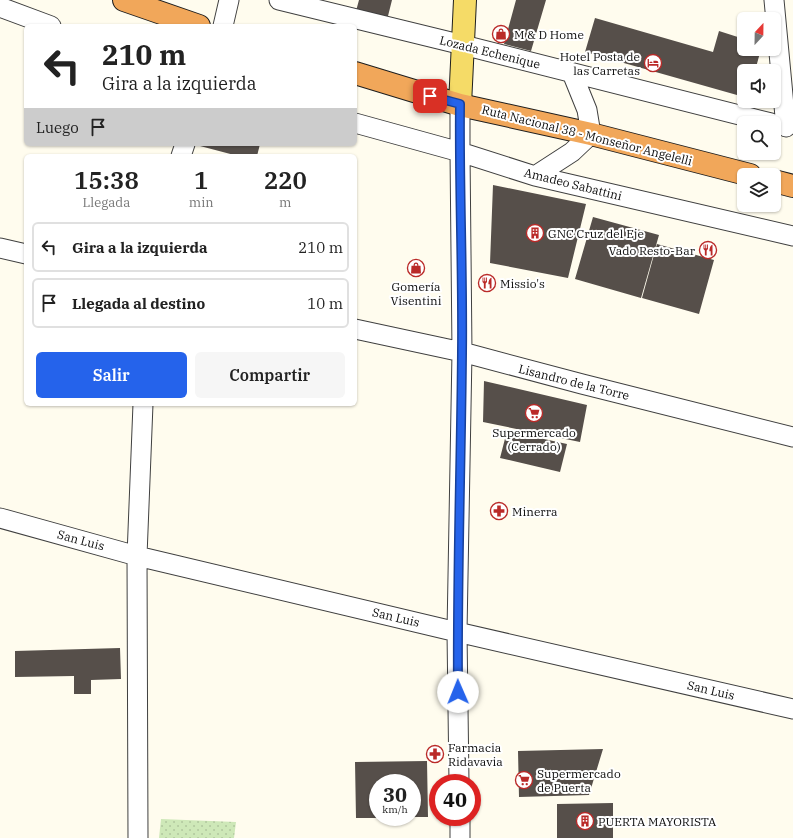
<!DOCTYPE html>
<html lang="es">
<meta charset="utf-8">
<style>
body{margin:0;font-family:"IBM Plex Serif",serif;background:#f6f6f6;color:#222;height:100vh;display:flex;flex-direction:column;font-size:15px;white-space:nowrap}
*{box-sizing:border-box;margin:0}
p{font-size:13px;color:#767676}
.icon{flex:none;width:22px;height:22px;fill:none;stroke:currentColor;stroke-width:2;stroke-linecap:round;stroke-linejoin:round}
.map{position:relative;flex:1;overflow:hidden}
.side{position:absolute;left:24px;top:154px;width:333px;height:252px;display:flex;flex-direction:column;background:#fff;border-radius:6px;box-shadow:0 1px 3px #0004}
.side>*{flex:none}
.banner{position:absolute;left:24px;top:24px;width:333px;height:122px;border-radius:6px;box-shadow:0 1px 3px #0004;background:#fff;color:#222;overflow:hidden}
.needle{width:26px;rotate:22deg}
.tools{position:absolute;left:737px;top:12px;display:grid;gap:8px}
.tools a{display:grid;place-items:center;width:44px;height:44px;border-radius:6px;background:#fff;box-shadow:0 1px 3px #0004;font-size:20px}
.speed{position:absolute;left:369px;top:774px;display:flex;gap:8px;font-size:20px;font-weight:700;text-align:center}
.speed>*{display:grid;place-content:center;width:52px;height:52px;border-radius:50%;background:#fff;box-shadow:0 1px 3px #0004;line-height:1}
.speed small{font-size:10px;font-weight:400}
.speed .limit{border:6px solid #d22;background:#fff;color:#111}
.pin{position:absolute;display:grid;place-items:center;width:34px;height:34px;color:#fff;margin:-17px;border-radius:8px;box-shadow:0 2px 6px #0006}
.me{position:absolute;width:44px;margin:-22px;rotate:359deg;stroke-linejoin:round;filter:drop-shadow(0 0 3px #0008)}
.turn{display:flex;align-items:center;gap:14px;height:84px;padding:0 12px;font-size:18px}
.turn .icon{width:52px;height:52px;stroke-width:2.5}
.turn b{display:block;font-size:28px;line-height:34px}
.then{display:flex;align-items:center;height:38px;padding:0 12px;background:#0003;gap:8px;font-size:15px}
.eta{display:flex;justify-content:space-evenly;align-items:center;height:68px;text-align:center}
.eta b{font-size:24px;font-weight:600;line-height:28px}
.primary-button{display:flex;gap:8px;margin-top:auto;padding:8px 12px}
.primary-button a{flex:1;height:46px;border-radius:6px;background:#2563eb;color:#fff;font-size:16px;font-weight:600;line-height:46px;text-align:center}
.primary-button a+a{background:#f6f6f6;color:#222}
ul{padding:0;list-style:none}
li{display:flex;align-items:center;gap:12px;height:50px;margin:0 8px 6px;padding:0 4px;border:2px solid #e0e0e0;border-radius:6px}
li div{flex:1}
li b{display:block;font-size:15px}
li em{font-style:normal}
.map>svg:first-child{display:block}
.park{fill:url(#park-dots)}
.building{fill:#564f4a}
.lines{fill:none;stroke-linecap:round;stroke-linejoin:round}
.minor-casing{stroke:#404040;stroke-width:21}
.major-casing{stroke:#1e1e1e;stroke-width:24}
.highway-casing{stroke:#1e1e1e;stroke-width:24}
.minor{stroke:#fff;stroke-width:19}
.major{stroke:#f5db67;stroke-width:22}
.highway{stroke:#f1a75a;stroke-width:22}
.route-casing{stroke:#184099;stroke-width:10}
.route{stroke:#2563eb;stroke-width:7}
.labels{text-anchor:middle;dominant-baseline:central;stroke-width:4;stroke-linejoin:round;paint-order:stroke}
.poi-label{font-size:12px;fill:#0d0d0d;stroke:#fff;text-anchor:start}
.street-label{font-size:12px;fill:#0d0d0d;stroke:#fff}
</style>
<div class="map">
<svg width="793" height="838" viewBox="0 0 793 838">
<defs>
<pattern id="park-dots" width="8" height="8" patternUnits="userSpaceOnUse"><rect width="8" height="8" fill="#cee8b8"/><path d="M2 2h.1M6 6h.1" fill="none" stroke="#b0c69d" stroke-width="1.8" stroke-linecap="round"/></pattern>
</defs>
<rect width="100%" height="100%" fill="#fffcee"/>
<path class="park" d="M161,819L236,822L234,838H159Z"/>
<path class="building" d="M359,0H392L387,20L356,11Z
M516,0H546L531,51L504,44Z
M595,18L713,52L719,31L744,39V49H761L755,71H744V97L585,52Z
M201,144H260L257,156H238L200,146Z
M493,185L586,204L568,278L490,263Z
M593,217L659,235L641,298L575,279Z
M657,244L714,260L699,314L642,298Z
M484,381L587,405L580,442L483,422Z
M507,431L567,444L560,472L500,458Z
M120,648L121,679L91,680V694H74V676L15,677V651Z
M603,749L589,795L519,797L518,751Z
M427,761L428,817H412V783H378V818H356L355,762Z
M613,803V838H557V804Z"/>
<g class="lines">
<g class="minor-casing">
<path id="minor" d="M279,0L463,45L771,123
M774,0L786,127
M0,7L51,26
M223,26L229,0
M355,123L460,152L535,176L793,236
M181,156L185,144
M535,176L572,152L591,134L587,110L572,73
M0,248L26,254
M355,329L462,352L582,384L793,437
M0,518L137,556L457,632L793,709
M459,783L457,632L462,352L460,152V105
M460,817V838
M138,838L137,556L143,404"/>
</g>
<g class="major-casing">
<path id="major" d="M460,105L465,0"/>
</g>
<g class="highway-casing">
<path id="highway" d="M124,0L199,26
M355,73L460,105L591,134L750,175
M774,181L793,186"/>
</g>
<use href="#minor" class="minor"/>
<use href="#major" class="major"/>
<use href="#highway" class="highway"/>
</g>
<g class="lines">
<g class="route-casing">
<path id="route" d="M430,96L460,104C459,187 463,270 462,353C461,466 457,579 458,692"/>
</g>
<use href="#route" class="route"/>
</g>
<defs>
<g id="shop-ring" transform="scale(0.9)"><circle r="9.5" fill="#fff" stroke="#ba2a28" stroke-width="1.5"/><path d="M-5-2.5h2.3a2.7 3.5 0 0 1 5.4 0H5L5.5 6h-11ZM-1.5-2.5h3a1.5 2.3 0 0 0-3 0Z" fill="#ba2a28"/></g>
<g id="hotel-ring" transform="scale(0.9)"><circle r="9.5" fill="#fff" stroke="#ba2a28" stroke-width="1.5"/><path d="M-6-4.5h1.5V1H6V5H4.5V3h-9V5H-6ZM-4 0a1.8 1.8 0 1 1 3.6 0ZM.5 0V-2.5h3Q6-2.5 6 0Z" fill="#ba2a28"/></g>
<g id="building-ring" transform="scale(0.9)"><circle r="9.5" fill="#fff" stroke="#ba2a28" stroke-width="1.5"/><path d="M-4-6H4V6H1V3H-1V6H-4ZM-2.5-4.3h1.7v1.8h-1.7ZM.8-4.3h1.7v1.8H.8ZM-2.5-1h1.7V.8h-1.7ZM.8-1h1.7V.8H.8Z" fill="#ba2a28"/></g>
<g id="restaurant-ring" transform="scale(0.9)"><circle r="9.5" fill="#fff" stroke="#ba2a28" stroke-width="1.5"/><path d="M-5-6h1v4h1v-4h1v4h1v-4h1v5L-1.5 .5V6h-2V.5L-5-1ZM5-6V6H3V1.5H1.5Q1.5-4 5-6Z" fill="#ba2a28"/></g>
<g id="supermarket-ring" transform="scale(0.9)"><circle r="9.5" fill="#fff" stroke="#ba2a28" stroke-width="1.5"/><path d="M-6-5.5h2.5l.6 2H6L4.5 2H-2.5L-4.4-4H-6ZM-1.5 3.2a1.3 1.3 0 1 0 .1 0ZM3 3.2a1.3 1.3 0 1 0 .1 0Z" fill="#ba2a28"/></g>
<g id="pharmacy-ring" transform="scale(0.9)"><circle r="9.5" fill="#fff" stroke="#ba2a28" stroke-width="1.5"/><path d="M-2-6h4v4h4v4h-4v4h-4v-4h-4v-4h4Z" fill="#ba2a28"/></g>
</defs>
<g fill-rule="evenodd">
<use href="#shop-ring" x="501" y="34"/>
<use href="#hotel-ring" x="653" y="63"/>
<use href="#building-ring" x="535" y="233"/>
<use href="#restaurant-ring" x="708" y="250"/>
<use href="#shop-ring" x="416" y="268"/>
<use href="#restaurant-ring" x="487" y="283"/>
<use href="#supermarket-ring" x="534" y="413"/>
<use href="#pharmacy-ring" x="499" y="511"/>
<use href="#pharmacy-ring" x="435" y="754"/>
<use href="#supermarket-ring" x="524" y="780"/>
<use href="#building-ring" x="585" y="821"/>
</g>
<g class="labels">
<g class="poi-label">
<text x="514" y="34">M &amp; D Home</text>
<text x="640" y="56" text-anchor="end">Hotel Posta de<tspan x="640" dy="14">las Carretas</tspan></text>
<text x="548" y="233">GNC Cruz del Eje</text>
<text x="695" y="250" text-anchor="end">Vado Resto-Bar</text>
<text x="500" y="283">Missio's</text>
<text x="416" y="286" text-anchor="middle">Gomería<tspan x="416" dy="14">Visentini</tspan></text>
<text x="534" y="432" text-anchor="middle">Supermercado<tspan x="534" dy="14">(Cerrado)</tspan></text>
<text x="512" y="511">Minerra</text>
<text x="448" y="747">Farmacia<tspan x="448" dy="14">Ridavavia</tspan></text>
<text x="537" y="773">Supermercado<tspan x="537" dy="14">de Puerta</tspan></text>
<text x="598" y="821">PUERTA MAYORISTA</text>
</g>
<g class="street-label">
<text transform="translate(490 52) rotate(14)">Lozada Echenique</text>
<text transform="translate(587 135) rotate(14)">Ruta Nacional 38 - Monseñor Angelelli</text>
<text transform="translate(573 184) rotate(14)">Amadeo Sabattini</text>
<text transform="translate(574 382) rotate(14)">Lisandro de la Torre</text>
<text transform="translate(81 540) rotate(15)">San Luis</text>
<text transform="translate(396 617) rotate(13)">San Luis</text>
<text transform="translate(711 690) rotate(13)">San Luis</text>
</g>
</g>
</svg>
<div class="tools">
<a><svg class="needle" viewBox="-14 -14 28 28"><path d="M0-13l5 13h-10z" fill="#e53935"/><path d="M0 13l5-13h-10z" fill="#767676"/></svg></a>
<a><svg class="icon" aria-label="sound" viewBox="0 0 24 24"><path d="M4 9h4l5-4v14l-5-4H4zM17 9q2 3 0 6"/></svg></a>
<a><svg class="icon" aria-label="search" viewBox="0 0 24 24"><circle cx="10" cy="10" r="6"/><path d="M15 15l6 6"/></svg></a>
<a><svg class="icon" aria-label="layers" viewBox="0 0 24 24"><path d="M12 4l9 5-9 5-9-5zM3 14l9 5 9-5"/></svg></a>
</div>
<div class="speed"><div>30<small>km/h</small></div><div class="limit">40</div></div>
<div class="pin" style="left:430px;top:96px;background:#d93025"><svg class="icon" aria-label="arrive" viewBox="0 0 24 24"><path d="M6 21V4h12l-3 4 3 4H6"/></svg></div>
<svg class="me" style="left:458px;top:692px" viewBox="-20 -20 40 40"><circle r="19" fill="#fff"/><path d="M0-13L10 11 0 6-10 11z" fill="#2563eb"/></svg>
<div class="banner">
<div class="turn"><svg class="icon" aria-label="left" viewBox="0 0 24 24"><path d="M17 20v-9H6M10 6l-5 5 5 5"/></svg><div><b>210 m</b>Gira a la izquierda</div></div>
<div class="then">Luego<svg class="icon" aria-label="arrive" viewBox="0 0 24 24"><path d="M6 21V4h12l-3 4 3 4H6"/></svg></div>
</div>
<section class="side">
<div class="eta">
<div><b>15:38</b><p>Llegada</p></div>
<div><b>1</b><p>min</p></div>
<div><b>220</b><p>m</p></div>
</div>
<ul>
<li><svg class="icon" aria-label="left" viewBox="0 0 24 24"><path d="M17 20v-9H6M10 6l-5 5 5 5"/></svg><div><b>Gira a la izquierda</b></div><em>210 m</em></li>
<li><svg class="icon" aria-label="arrive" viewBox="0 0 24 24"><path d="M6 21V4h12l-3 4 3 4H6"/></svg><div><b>Llegada al destino</b></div><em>10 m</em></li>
</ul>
<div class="primary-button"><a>Salir</a><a>Compartir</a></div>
</section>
</div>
